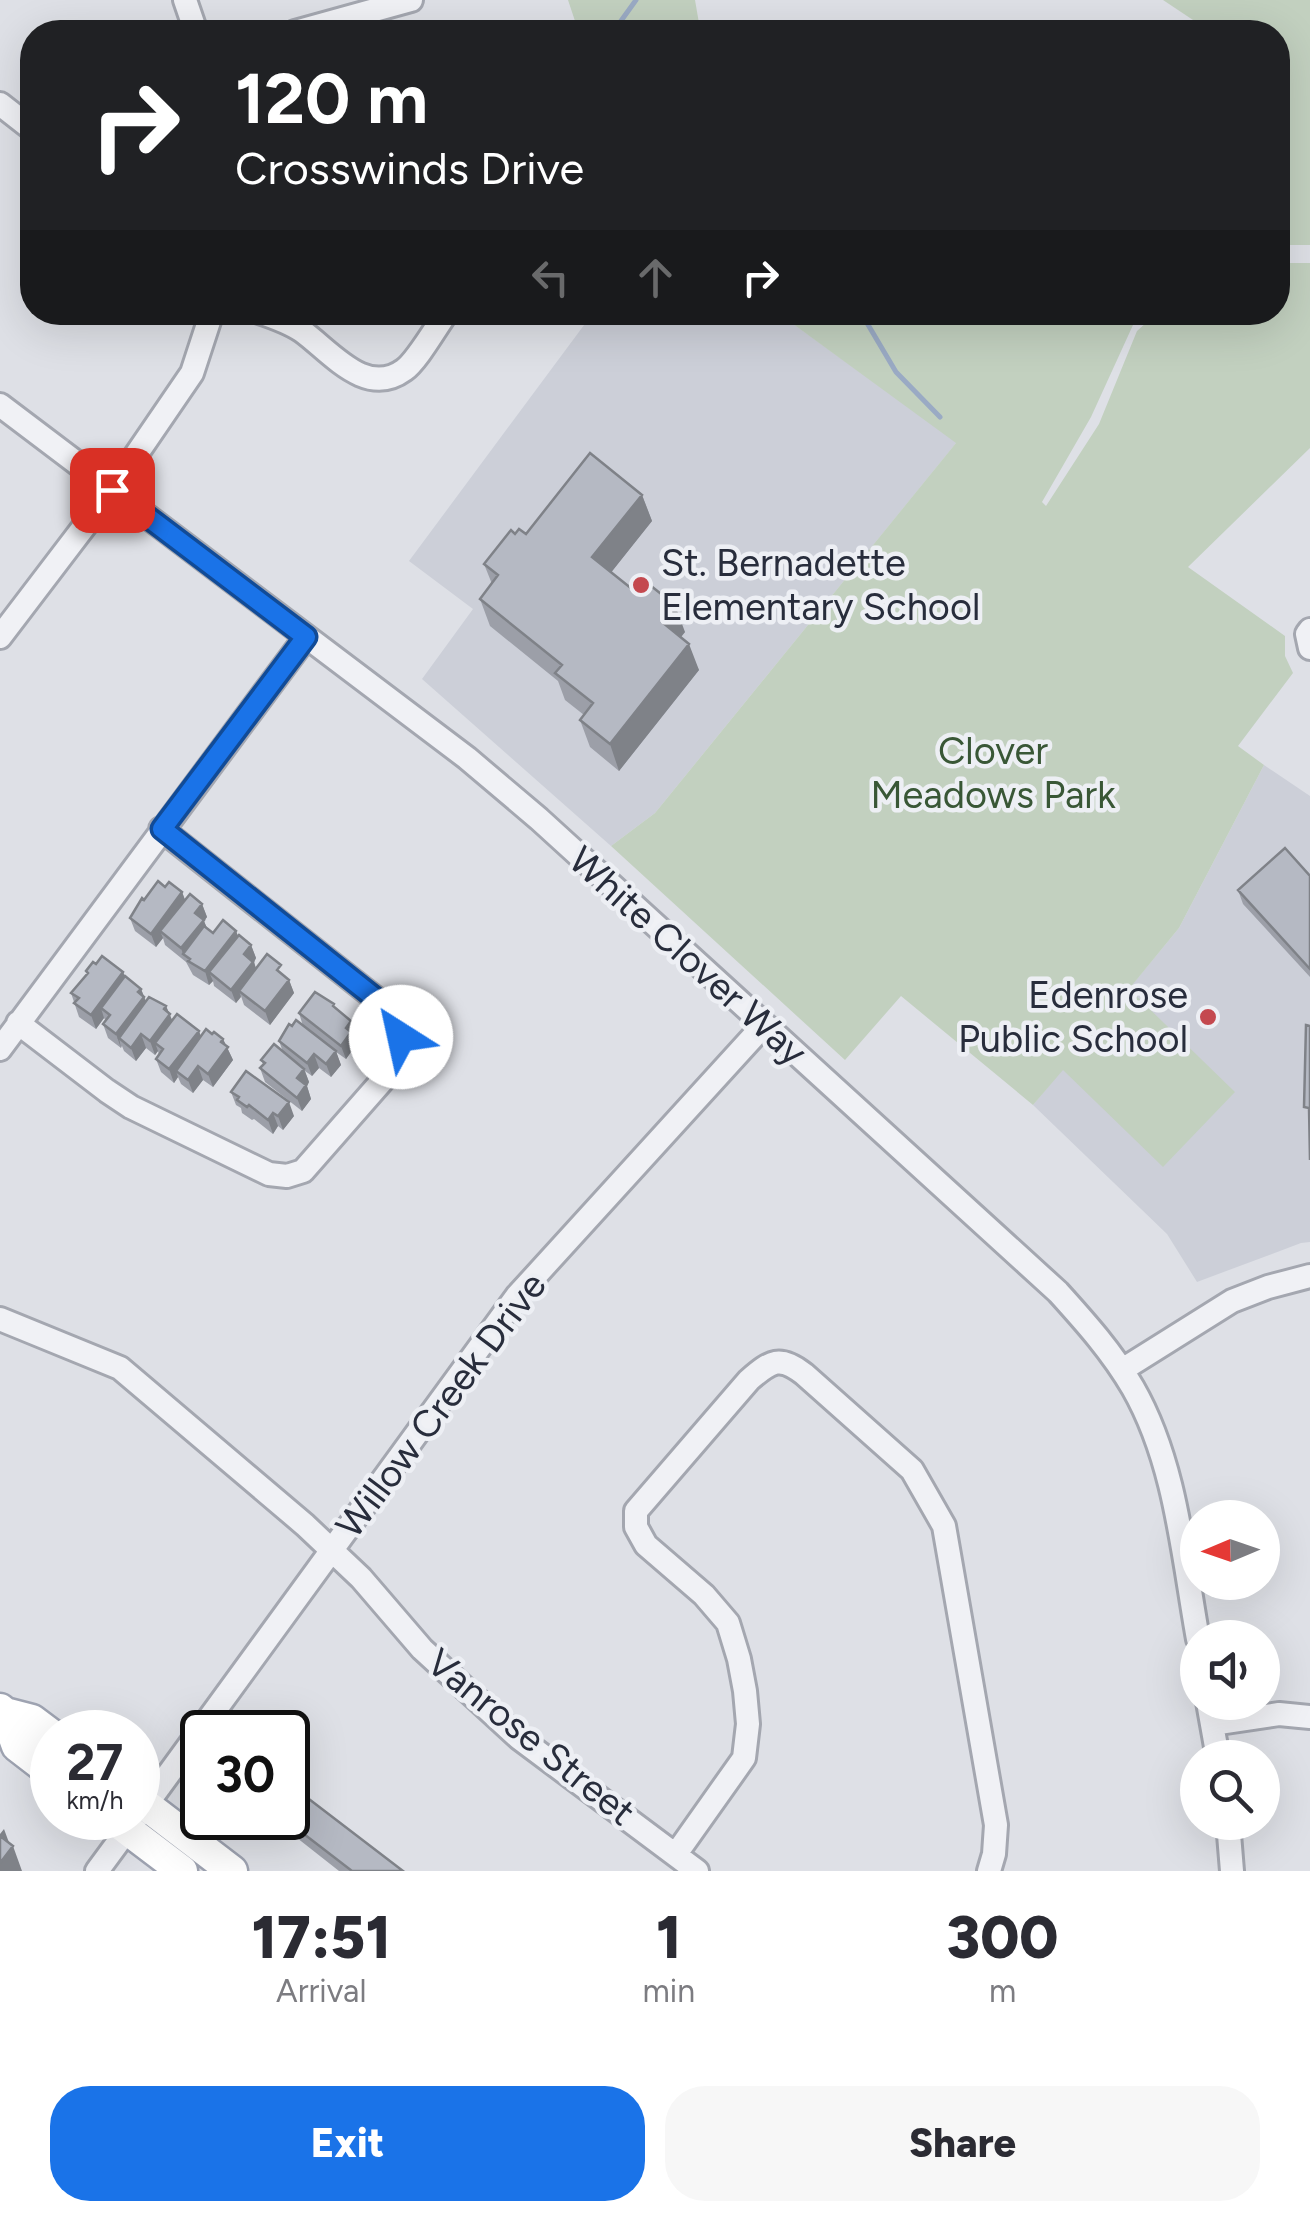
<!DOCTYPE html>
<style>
body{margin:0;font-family:Figtree,sans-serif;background:#f7f7f7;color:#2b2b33;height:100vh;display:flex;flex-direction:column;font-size:38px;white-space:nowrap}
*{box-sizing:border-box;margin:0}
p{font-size:32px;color:#7c7c81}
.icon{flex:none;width:55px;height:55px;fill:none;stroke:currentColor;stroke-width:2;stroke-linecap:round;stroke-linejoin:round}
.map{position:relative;height:1871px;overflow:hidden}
.drawer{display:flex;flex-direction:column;background:#fff;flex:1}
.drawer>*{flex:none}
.hud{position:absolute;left:20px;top:20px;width:1270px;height:305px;border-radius:40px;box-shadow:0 10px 40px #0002;background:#202124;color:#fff;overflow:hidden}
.needle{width:65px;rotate:268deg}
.tools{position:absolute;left:1180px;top:1500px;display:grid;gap:20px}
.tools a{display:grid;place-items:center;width:100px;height:100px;border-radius:50%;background:#fff;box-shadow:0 10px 40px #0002;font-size:50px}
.speed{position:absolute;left:30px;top:1710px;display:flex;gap:20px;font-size:50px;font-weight:700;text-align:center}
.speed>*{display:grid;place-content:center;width:130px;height:130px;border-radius:50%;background:#fff;box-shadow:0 10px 40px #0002;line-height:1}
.speed small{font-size:25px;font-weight:400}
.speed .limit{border:5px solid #111;border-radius:15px;background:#fff;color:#111}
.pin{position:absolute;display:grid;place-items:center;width:85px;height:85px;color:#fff;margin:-42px;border-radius:20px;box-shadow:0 5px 15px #0006}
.me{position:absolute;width:110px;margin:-55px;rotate:325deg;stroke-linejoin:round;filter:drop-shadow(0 0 8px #0008)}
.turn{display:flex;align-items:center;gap:35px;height:210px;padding:0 50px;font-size:45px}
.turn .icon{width:130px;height:130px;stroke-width:2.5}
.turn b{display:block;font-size:70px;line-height:85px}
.lanes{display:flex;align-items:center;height:95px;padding:0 50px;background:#0003;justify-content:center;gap:50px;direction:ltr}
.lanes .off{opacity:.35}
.eta{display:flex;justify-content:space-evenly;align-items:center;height:170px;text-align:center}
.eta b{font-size:60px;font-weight:800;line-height:70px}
.button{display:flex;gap:20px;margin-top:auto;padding:20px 50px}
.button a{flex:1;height:115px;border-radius:40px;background:#1a73e8;color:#fff;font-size:40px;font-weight:800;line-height:115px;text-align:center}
.button a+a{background:#f7f7f7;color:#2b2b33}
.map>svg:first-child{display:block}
.built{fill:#cccfd8}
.green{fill:#c2d0bf}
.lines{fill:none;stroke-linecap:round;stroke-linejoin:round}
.stream{stroke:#9aaac4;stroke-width:5}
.minor-casing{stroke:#a4a7b0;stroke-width:28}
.major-casing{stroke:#9ea3b1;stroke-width:35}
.minor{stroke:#f0f1f5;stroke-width:22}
.major{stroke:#fff;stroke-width:30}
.wall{fill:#9c9fa8}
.shaded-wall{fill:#7f8288}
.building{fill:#b5b9c3;stroke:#7f8288;stroke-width:2.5}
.route-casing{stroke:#114b97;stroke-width:25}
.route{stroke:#1a73e8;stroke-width:18}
.poi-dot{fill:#c4494f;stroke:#edeff4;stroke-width:4}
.labels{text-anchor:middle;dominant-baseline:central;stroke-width:9;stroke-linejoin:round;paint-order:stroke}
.poi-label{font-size:38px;fill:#282d3c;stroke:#edeff4;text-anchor:start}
.park-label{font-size:38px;fill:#395736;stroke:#edeff4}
.street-label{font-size:38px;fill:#282d3c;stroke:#edeff4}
</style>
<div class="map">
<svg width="1310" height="1871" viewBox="0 0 1310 1871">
<rect width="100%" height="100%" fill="#dee0e6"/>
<path class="built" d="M593,313H778L957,442L655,813L611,846L422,679L473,609L409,561Z
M1264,765L1310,796V1242L1301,1243L1197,1282L1167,1234L1033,1105L1179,928Z"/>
<path class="green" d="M568,0H695L700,29L704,32H568L575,21Z
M1163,0H1310V245H1290L1278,242V209L1287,195L1278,188V32H1211Z
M1289,263H1310V448L1188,567L1285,636V656L1293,673L1238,746L1264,765L1179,928L1129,989L1235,1092L1163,1167L1063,1070L1033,1105L901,996L845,1060L611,846L655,813L956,443L778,313H1131L1133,325L1091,417L1042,502L1046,506L1099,424L1137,331L1157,313L1278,312V267Z"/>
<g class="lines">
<path class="stream" d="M613,32L636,0
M857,312L867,323L896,372L940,417"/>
<g class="minor-casing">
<path id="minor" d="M185,0L196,32
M295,32L411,0
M0,104L32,129
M259,312C274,317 289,322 302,331C331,352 366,398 404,370C417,361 436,327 447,312
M0,405L467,758L539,819L1058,1292C1086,1323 1112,1352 1133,1388C1176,1463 1183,1556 1198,1639
M1310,630L1307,634L1310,648
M0,637L112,490L192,373L212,312
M18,1023L107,1091L131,1107L269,1174L287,1176L303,1171L396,1065L401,1037L398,1021L385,1006L161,829
M0,1049L306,637
M0,1319L120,1368L305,1525L361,1578L422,1649L519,1738L697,1871
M1122,1370L1232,1301L1268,1287L1310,1276
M1208,1702L1218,1758
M1212,1724L1279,1714L1310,1717
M138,1816L517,1296L763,1026
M1228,1822L1232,1871
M676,1854L744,1758L748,1724L745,1691L739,1659L728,1623L704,1595L646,1545L636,1527V1511L749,1380C771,1361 780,1355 804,1374L912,1470L944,1526L996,1825L994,1854L989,1871
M97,1871L136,1818"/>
</g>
<g class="major-casing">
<path id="major" d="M0,1709L5,1713L32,1720L52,1735
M5,1713L17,1746L52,1773
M138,1799L232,1871
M112,1818L182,1871"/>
</g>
<use href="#minor" class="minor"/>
<use href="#major" class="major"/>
</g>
<path class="wall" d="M642,495L652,521L611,572L685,632L681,637L699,670L619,771L590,747L580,720L584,715L565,700L558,681L490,626L480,599L492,584L484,564L515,534H526Z
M1310,876V977L1243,904L1238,890Z
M165,887L182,892L185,900L202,904L207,917L204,921L207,929L213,933L236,931L238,936L251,945L256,958L254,962L256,969L285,976L289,980L294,993L270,1025L244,1005L241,996L236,1003L214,986L213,981L209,985L193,975L186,962L165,945L163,938L156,947L135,931L130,918L144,900Z
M96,964L123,972L125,976L141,989L146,1001L166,1006L172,1020L201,1037L212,1034L223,1039L233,1060L213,1087L203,1080L193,1093L181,1084L178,1077L174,1083L161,1072L156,1059L159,1055L158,1051L155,1055L146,1048L136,1061L124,1051L122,1046L121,1048L108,1038L103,1024L106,1021L104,1018L96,1029L79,1017L71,993L87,974L86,971Z
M336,1009L351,1021L356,1034L353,1038L356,1045L346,1059L336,1052L341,1065L331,1077L319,1068L312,1076L305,1071L309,1082L307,1086L311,1099L302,1111L265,1082L260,1068L263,1064L261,1060L283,1052L279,1041L292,1026H303L299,1013Z
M231,1092L294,1116L283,1130L278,1126L273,1134L254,1119L252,1120L242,1113L241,1108L236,1105Z
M287,1821L403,1871H339L292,1834Z"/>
<path class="shaded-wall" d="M642,495L652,521L602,584L592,557Z
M675,605L685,632L672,648L662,622Z
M689,644L699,670L619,771L610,744Z
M182,892L187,905L160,931L163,938L156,947L151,934Z
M202,904L207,917L204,921L209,933L183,954L181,948L195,913Z
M236,931L241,944L209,972L213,981L209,985L205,971Z
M251,945L256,958L254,962L258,975L239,991L241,997L236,1003L231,990L244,954Z
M123,972L128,985L101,1008L104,1018L96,1029L91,1015Z
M289,980L294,993L270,1025L265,1011Z
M141,989L149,1010L119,1038L121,1048L116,1034Z
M166,1006L175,1027L155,1043L158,1051L155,1055L150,1041Z
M351,1021L356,1034L353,1038L356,1045L346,1059L341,1046L346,1028Z
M199,1031L204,1044L176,1071L178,1077L174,1083L169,1069Z
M141,1034L146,1048L136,1061L131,1048Z
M223,1039L233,1060L213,1087L208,1074Z
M336,1051L341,1065L331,1077L326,1064Z
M314,1054L319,1068L312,1076L307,1063Z
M198,1066L203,1080L193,1093L188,1080Z
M304,1069L309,1082L307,1086L311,1099L302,1111L297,1098V1078Z
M289,1102L294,1116L283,1130L278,1116Z
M273,1113L278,1126L273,1134L268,1120Z
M4,1829L11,1848L13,1846L22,1871H0V1834Z"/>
<path class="building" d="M590,453L642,495L592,557L632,589L641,578L675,605L662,622L689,644L610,744L580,720L593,703L555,673L562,665L480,599L498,575L484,564L511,530L515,534L519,529L526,534Z
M1285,848L1310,876V969L1238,890Z
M158,881L165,887L169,882L182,892L151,934L130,918L142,898L144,900Z
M190,894L202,904L195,913L204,920L181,948L160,931Z
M223,920L236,931L205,971L188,961L190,959L183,954L204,926L213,933Z
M239,935L251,945L244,954L253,962L231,990L209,972Z
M267,954L281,965L277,970L289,980L265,1011L239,991Z
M102,956L123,972L91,1015L74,1003L79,998L71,993L88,973L86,971L93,962L96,964Z
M125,976L141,989L138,992L144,997L116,1034L103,1024L110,1015L101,1008Z
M315,992L334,1004L333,1006L351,1021L346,1028L351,1032L341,1046L299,1013Z
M149,997L166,1006L164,1009L170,1014L150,1041L141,1034L131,1048L119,1038Z
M177,1014L199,1031L169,1069L156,1059L163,1049L155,1043Z
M296,1020L336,1051L326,1064L314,1054L307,1063L279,1041L289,1024L292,1026Z
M1306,1025L1310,1026V1160L1309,1108L1304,1107Z
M206,1029L212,1034L214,1032L223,1039L221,1042L228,1047L208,1074L198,1066L188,1080L176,1071Z
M274,1044L304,1069L297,1078L306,1085L297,1098L260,1068L265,1063L261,1060Z
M246,1071L289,1102L278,1116L273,1113L268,1120L249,1105L247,1107L237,1100L239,1097L231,1092Z
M305,1796L403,1871H352L287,1821Z
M0,1836L13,1846L0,1863Z"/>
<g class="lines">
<g class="route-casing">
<path id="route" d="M112,490L306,637L162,829L385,1006L398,1021L401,1037"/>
</g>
<use href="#route" class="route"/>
</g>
<g class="poi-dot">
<circle cx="641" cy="585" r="10"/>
<circle cx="1208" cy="1017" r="10"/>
</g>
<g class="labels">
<g class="poi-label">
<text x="661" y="563">St. Bernadette<tspan x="661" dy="44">Elementary School</tspan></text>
<text x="1188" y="995" text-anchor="end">Edenrose<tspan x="1188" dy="44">Public School</tspan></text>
</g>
<g class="park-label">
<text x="993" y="751">Clover<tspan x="993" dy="44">Meadows Park</tspan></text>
</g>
<g class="street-label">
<text transform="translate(688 956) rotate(42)">White Clover Way</text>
<text transform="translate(441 1405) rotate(-53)">Willow Creek Drive</text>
<text transform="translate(531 1737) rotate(39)">Vanrose Street</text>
</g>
</g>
</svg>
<div class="tools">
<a><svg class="needle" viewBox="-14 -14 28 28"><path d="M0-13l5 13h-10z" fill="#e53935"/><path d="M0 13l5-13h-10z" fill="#7c7c81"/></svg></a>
<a><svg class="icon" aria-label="sound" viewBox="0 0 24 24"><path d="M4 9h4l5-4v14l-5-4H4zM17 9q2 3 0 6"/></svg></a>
<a><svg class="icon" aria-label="search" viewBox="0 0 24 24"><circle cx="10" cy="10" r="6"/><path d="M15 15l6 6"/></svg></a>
</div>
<div class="speed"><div>27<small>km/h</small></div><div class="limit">30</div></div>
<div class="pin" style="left:112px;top:490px;background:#d93025"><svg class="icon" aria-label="arrive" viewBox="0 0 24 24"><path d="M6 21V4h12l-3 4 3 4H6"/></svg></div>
<svg class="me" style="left:401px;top:1037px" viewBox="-20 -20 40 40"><circle r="19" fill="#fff"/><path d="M0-13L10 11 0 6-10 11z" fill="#1a73e8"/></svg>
<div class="hud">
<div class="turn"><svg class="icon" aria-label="right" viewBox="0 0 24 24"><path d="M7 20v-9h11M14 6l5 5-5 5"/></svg><div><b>120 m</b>Crosswinds Drive</div></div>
<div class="lanes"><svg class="icon off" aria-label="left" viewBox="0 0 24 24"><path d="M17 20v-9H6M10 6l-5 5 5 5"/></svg><svg class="icon off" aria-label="ahead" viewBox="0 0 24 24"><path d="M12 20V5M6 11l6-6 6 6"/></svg><svg class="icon" aria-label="right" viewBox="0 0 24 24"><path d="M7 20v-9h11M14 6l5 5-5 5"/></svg></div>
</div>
</div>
<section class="drawer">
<div class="eta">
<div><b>17:51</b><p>Arrival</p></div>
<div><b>1</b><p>min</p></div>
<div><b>300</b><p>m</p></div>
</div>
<div class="button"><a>Exit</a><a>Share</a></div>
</section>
